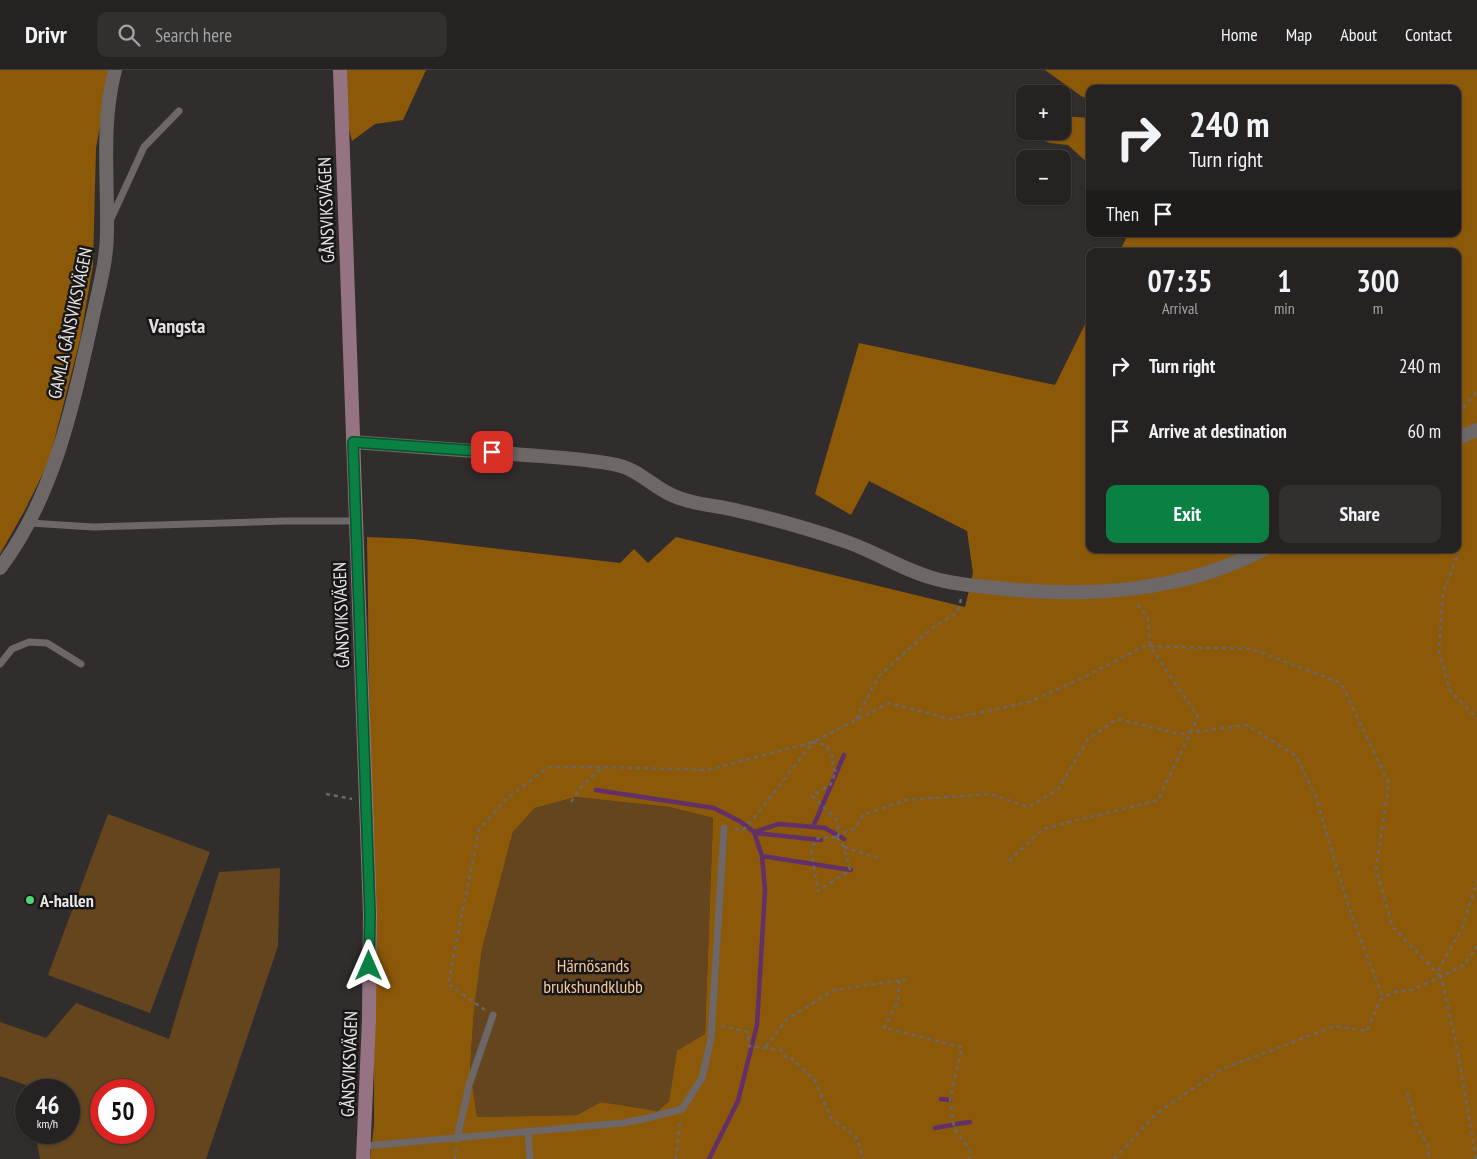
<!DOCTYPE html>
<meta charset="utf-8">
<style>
body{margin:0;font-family:"PT Sans Narrow",sans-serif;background:#322f2f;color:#f1f3f6;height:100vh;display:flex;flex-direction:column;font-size:19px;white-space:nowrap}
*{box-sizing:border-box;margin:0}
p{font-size:16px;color:#a4a4a5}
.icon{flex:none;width:28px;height:28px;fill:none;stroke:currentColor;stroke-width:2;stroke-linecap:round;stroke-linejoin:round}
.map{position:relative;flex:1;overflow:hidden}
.details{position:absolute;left:1086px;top:178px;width:375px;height:305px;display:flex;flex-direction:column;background:#262222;border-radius:10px;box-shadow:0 1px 4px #0004,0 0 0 1px #423f40}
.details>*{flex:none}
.guide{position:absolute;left:1086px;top:15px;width:375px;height:152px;border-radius:10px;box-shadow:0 1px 4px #0004,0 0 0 1px #423f40;background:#262222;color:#f1f3f6;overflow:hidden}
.fabs{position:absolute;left:1016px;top:15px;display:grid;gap:10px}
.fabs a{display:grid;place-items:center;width:55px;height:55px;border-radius:10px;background:#262222;box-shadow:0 1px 4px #0004,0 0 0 1px #423f40;font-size:25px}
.speed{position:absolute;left:15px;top:1009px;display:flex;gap:10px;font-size:25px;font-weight:700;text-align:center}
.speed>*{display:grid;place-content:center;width:65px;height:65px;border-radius:50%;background:#262222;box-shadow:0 1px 4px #0004,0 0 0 1px #423f40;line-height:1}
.speed small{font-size:12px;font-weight:400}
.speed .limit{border:8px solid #d22;background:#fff;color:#111}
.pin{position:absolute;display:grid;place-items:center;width:42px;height:42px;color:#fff;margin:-21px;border-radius:10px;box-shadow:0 2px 8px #0006}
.me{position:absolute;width:55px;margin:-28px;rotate:0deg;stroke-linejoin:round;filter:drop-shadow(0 0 4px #0008)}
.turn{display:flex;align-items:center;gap:18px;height:105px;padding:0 20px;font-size:22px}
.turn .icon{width:65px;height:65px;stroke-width:2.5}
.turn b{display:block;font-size:35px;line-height:42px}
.then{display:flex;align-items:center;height:48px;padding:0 20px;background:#0003;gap:10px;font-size:19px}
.eta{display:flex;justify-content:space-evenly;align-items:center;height:85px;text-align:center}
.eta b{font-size:30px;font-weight:600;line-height:35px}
.button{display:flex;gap:10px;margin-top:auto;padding:10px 20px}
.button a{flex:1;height:58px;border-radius:10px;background:#0b8043;color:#fff;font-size:20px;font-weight:600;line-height:58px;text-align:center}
.button a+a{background:#322f2f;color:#f1f3f6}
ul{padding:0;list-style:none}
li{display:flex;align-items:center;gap:15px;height:65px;padding:0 20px}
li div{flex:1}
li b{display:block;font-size:19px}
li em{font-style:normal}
header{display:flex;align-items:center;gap:30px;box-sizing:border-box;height:70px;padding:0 25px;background:#262222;border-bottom:1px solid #423f40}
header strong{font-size:24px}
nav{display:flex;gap:28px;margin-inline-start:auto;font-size:18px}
.search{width:350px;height:45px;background:#322f2f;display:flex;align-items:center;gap:12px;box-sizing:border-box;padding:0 18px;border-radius:10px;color:#a4a4a5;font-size:19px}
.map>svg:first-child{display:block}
.green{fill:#64451e;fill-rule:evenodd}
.forest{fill:#8c5909;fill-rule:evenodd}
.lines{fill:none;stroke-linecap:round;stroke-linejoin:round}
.stream{stroke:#623068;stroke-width:4.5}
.path{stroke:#6b6767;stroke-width:2.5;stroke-dasharray:4 4;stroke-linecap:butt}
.service{stroke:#6d6767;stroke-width:7}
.minor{stroke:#6d6767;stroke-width:14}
.secondary{stroke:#967382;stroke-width:14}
.route-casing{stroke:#07532c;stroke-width:12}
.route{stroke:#0b8043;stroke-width:9}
.poi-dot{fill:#4dd676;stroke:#181616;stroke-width:2}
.labels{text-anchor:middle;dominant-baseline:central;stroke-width:5;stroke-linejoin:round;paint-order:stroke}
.street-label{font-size:18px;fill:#e9e6e6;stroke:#181616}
.poi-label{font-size:18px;font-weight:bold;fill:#e9e6e6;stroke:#181616;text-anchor:start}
.park-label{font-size:18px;fill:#f6ca98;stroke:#181616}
.quarter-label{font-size:20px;font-weight:bold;fill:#e6dfdf;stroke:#181616}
</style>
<header>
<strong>Drivr</strong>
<div class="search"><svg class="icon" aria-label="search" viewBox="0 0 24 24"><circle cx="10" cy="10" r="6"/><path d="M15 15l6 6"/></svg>Search here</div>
<nav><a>Home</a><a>Map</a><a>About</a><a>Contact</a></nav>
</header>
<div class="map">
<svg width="1477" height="1089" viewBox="0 0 1477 1089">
<rect width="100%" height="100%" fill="#322d2d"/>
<path class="green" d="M576,727L669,737L713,748L705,964L677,982L669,1031L658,1041L601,1032L577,1045L477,1047L470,998L474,941L482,879L513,762L535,738Z
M108,744L210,782L150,943L48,905Z
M280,798L278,876L206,1089H40L35,1063L69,1062V1020H27L26,1015L0,1006V952L46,968L76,933L169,969L219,802ZM101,1020H144V1062H101Z"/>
<path class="forest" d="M0,0H110L96,78L93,195L80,270L49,391L25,440L0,484Z
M343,0H426L403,50L375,54L352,71L343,36Z
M1045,0H1477V1089H370L374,1055V950L367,467L414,469L620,493L634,479L648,493L676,467L965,537L973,503L967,461L869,411L851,445L815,424L859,273L1055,315L1090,244V479H1458V181H1120L1128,164H1458V19H1090V30L1081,26ZM576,727L669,737L713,748L705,964L677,981L669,1031L658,1041L601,1032L577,1045L477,1047L470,998L474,941L482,879L513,762L535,738Z
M1019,43H1025V61H1062L1063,46L1090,48V95L1068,75L1050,73L1019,61Z"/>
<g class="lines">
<path class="stream" d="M596,720L714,738L741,752L754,762L762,786L765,820L757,955L752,975
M813,757L844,685
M754,762L779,754L825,758L844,769
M755,763L821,770
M762,786L851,800
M941,1029L950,1030
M956,1054L970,1052
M935,1058L952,1055
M709,1089L738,1031L751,979"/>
<path class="path" d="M1458,344L1477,321
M1458,412V458
M1457,479V487L1443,523L1439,581L1450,621L1477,648
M856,649L878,607L932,558L957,543L961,529
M326,724L352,729
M571,732L580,718L601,698
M735,759L743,760L755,747L813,672L826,675L833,687L832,698L836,701L831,714L812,726L837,750L839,764
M837,767L839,764L854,759L863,745L906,730L990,724L1028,737L1058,720L1088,669L1117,649L1180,664L1247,655L1296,686L1316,727L1348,835L1383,928
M837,767L844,777L850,800L818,821L811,779L818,768Z
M844,777L881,789
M1009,791L1043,759L1158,730L1198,647L1150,576L1148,548L1136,532
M899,910L898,932L884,958L962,977L950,1030L954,1057L970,1081L969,1089
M485,940L448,914L479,760L505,730L548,697H602L708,700L813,672L889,633L950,649L1029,632L1080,609L1144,576L1252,579L1341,613L1389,714L1376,797L1392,856L1441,907
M721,956L748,962L749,976L781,980L787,989H793L815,1011L831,1048L857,1068L863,1089
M766,977L787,949L834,920L908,909
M1407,1022L1417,1057L1428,1075L1429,1089
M455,1089L456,1078
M676,1089L680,1051
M1114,1089L1157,1043L1222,999L1335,956L1367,961L1380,930L1393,922L1411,920L1441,907L1464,895L1477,876
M1476,1089L1456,972L1439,899L1462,859L1477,811"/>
<path class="service" d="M110,151L144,77L179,41
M30,453L93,457L285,451H356
M0,594L12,579L29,572L47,573L81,594
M528,1062L530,1089
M457,1069L469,1015L493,945
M365,1076L623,1053L648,1048L682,1039L702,1008L711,969L724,758"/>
<path class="minor" d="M1458,368L1477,360
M353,372C407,376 460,380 514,384C547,387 585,388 617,395C641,400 656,421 679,428C698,435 720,436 739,441C774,449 810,459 844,471C877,482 906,502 940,510C959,515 978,516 997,518C1086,528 1184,522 1264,479
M0,498C53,428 72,339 91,255C97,225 107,193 107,162C108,107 101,54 115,0"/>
<path class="secondary" d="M340,0L370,844L369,949L363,1089"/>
</g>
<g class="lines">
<g class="route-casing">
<path id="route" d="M369,896L370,844L353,372L492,382"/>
</g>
<use href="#route" class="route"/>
</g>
<circle class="poi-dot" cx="30" cy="830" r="5"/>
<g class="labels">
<g class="street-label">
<text transform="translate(326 140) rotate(-92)">GÅNSVIKSVÄGEN</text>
<text transform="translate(70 253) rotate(-78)">GAMLA GÅNSVIKSVÄGEN</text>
<text transform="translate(341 545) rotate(-92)">GÅNSVIKSVÄGEN</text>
<text transform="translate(349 994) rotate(-88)">GÅNSVIKSVÄGEN</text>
</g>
<g class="poi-label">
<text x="40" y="830">A-hallen</text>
</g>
<g class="park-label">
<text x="593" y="895">Härnösands<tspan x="593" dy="21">brukshundklubb</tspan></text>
</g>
<g class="quarter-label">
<text x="177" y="256">Vangsta</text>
</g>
</g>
</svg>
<div class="fabs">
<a>+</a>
<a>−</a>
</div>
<div class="speed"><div>46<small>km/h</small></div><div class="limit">50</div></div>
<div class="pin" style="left:492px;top:382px;background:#d93025"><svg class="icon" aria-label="arrive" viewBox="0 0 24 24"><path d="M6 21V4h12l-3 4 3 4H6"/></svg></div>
<svg class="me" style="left:369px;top:896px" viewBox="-20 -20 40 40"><path d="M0-17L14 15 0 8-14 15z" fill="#0b8043" stroke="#fff" stroke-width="4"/></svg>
<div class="guide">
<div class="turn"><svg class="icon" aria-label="right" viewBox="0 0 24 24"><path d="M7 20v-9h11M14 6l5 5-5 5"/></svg><div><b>240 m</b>Turn right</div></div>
<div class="then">Then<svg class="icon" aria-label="arrive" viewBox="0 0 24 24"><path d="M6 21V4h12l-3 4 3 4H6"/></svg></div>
</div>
<section class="details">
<div class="eta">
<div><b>07:35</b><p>Arrival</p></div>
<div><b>1</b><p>min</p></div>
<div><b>300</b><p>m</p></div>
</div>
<ul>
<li><svg class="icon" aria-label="right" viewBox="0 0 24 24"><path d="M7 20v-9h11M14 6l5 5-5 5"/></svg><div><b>Turn right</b></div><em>240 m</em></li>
<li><svg class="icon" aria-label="arrive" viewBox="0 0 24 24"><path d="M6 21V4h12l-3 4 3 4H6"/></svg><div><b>Arrive at destination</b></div><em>60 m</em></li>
</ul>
<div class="button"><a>Exit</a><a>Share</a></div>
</section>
</div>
